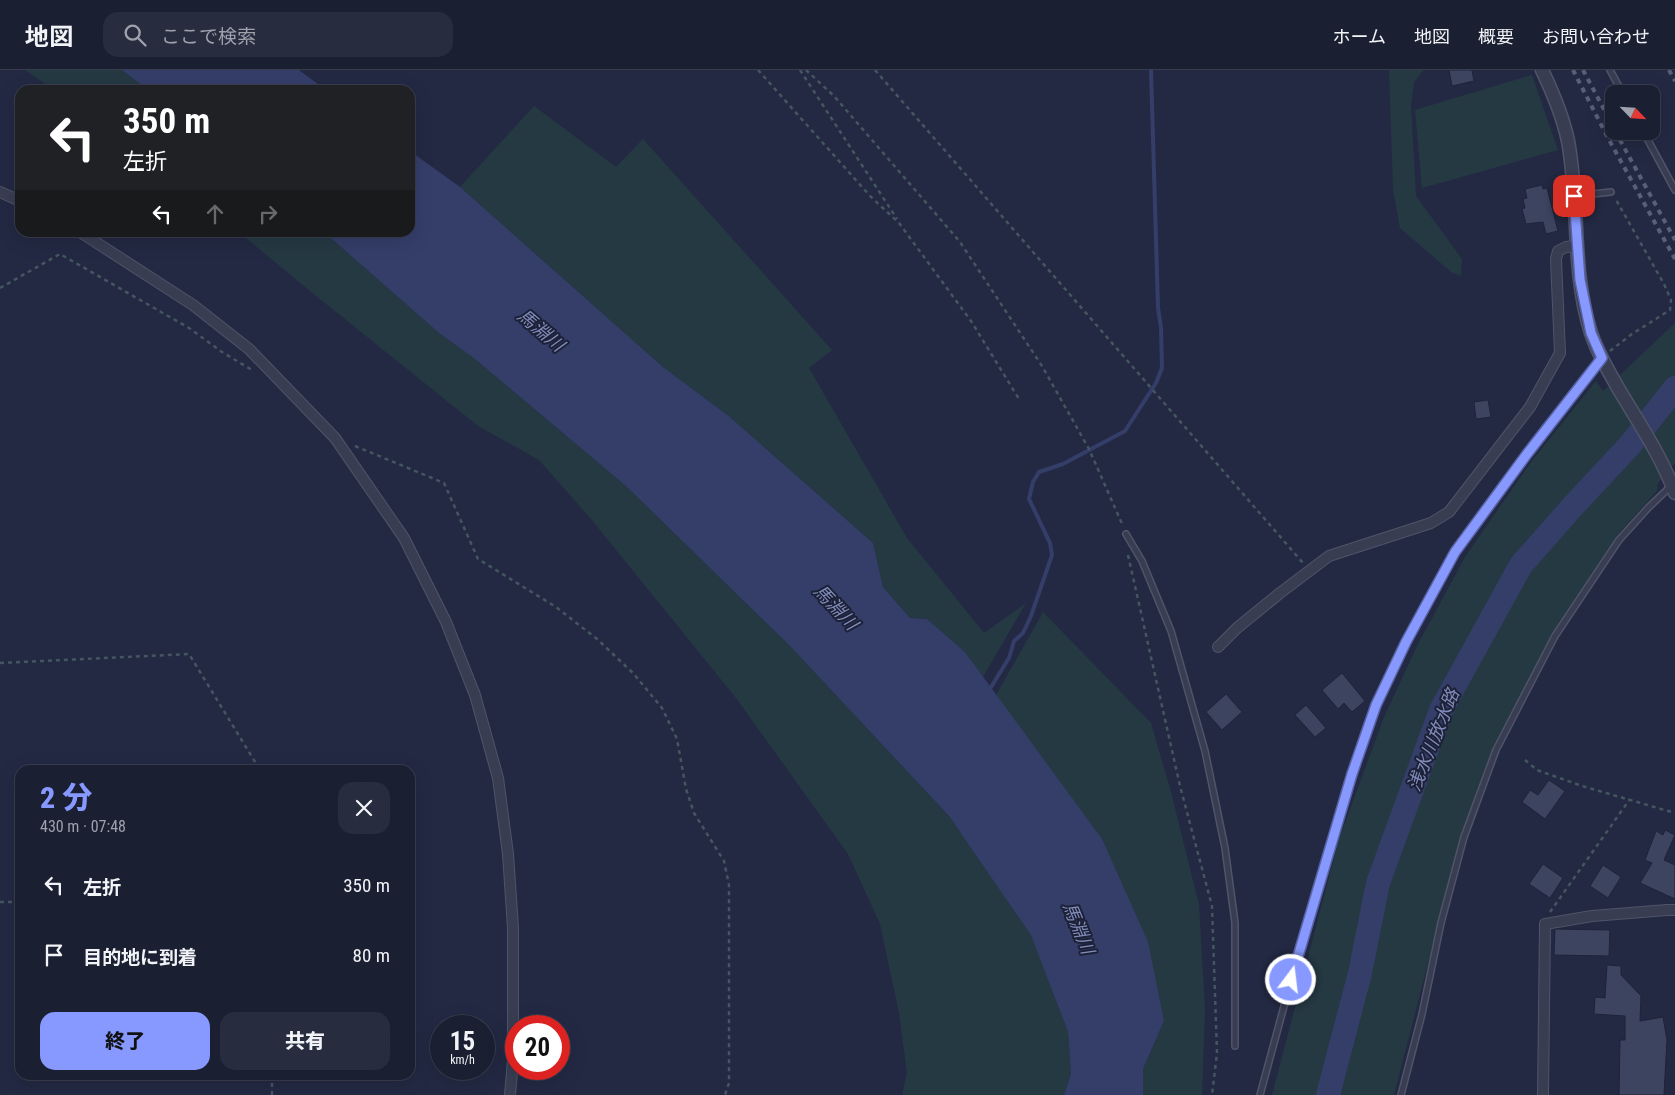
<!DOCTYPE html>
<html lang="ja">
<meta charset="utf-8">
<style>
body{margin:0;font-family:"Roboto Condensed","Noto Sans JP",sans-serif;background:#272c3e;color:#f1f3f6;height:100vh;display:flex;flex-direction:column;font-size:19px;white-space:nowrap}
*{box-sizing:border-box;margin:0}
p{font-size:16px;color:#9fa2ac}
.icon{flex:none;width:28px;height:28px;fill:none;stroke:currentColor;stroke-width:2;stroke-linecap:round;stroke-linejoin:round}
.map{position:relative;flex:1;overflow:hidden}
.panel{position:absolute;left:15px;top:695px;width:400px;height:315px;display:flex;flex-direction:column;background:#1a1f32;border-radius:15px;box-shadow:0 5px 20px #0002,0 0 0 1px #383d4d}
.panel>*{flex:none}
.banner{position:absolute;left:15px;top:15px;width:400px;height:152px;border-radius:15px;box-shadow:0 5px 20px #0002,0 0 0 1px #383d4d;background:#202124;color:#fff;overflow:hidden}
.needle{width:32px;rotate:115deg}
.fabs{position:absolute;left:1605px;top:15px;display:grid;gap:10px}
.fabs a{display:grid;place-items:center;width:55px;height:55px;border-radius:10px;background:#1a1f32;box-shadow:0 5px 20px #0002,0 0 0 1px #383d4d;font-size:25px}
.speed{position:absolute;left:430px;top:945px;display:flex;gap:10px;font-size:25px;font-weight:700;text-align:center}
.speed>*{display:grid;place-content:center;width:65px;height:65px;border-radius:50%;background:#1a1f32;box-shadow:0 5px 20px #0002,0 0 0 1px #383d4d;line-height:1}
.speed small{font-size:12px;font-weight:400}
.speed .limit{border:8px solid #d22;background:#fff;color:#111}
.pin{position:absolute;display:grid;place-items:center;width:42px;height:42px;color:#fff;margin:-21px;border-radius:10px;box-shadow:0 2px 8px #0006}
.me{position:absolute;width:55px;margin:-28px;rotate:15deg;stroke-linejoin:round;filter:drop-shadow(0 0 4px #0008)}
.turn{display:flex;align-items:center;gap:18px;height:105px;padding:0 25px;font-size:22px}
.turn .icon{width:65px;height:65px;stroke-width:2.5}
.turn b{display:block;font-size:35px;line-height:42px}
.lanes{display:flex;align-items:center;height:48px;padding:0 25px;background:#0003;justify-content:center;gap:25px;direction:ltr}
.lanes .off{opacity:.35}
.round{display:grid;place-items:center;flex:none;width:52px;height:52px;border-radius:15px;background:#272c3e}
.head{display:flex;align-items:center;justify-content:space-between;height:85px;padding:0 25px}
h1{font-size:30px;font-weight:800;line-height:38px;color:#8799ff}
.cta{display:flex;gap:10px;margin-top:auto;padding:10px 25px}
.cta a{flex:1;height:58px;border-radius:15px;background:#8799ff;color:#111;font-size:20px;font-weight:800;line-height:58px;text-align:center}
.cta a+a{background:#272c3e;color:#f1f3f6}
ul{padding:0;list-style:none}
li{display:flex;align-items:center;gap:15px;height:70px;padding:0 25px}
li div{flex:1}
li b{display:block;font-size:19px}
li em{font-style:normal}
header{display:flex;align-items:center;gap:30px;box-sizing:border-box;height:70px;padding:0 25px;background:#1a1f32;border-bottom:1px solid #383d4d}
header strong{font-size:24px}
nav{display:flex;gap:28px;margin-inline-start:auto;font-size:18px}
.search{width:350px;height:45px;background:#272c3e;display:flex;align-items:center;gap:12px;box-sizing:border-box;padding:0 18px;border-radius:15px;color:#9fa2ac;font-size:19px}
.map>svg:first-child{display:block}
.green{fill:#253943}
.water{fill:#343e69}
.lines{fill:none;stroke-linecap:round;stroke-linejoin:round}
.stream{stroke:#343e69;stroke-width:4}
.river{stroke:#343e69;stroke-width:24}
.building{fill:#3d4460;stroke:#1f2339}
.service-casing{stroke:#505469;stroke-width:8}
.minor-casing{stroke:#505469;stroke-width:12}
.tertiary-casing{stroke:#505469;stroke-width:15}
.path{stroke:#445660;stroke-width:2.5;stroke-dasharray:4 4;stroke-linecap:butt}
.service{stroke:#383d52;stroke-width:5}
.minor{stroke:#383d52;stroke-width:10}
.tertiary{stroke:#383d52;stroke-width:12}
.rail{stroke:#595f79;stroke-width:4;stroke-dasharray:5 5;stroke-linecap:butt}
.route-casing{stroke:#5863a6;stroke-width:12}
.route{stroke:#8799ff;stroke-width:9}
.labels{text-anchor:middle;dominant-baseline:central;stroke-width:4;stroke-linejoin:round;paint-order:stroke}
.water-label{font-size:18px;font-style:italic;fill:#818cba;stroke:#1c2137}
</style>
<header>
<strong>地図</strong>
<div class="search"><svg class="icon" aria-label="search" viewBox="0 0 24 24"><circle cx="10" cy="10" r="6"/><path d="M15 15l6 6"/></svg>ここで検索</div>
<nav><a>ホーム</a><a>地図</a><a>概要</a><a>お問い合わせ</a></nav>
</header>
<div class="map">
<svg width="1675" height="1025" viewBox="0 0 1675 1025">
<rect width="100%" height="100%" fill="#232943"/>
<path class="green" d="M25,0H122L148,20H54Z
M1389,0H1423L1414,13L1411,36L1416,126L1462,189L1461,206L1451,202L1400,158L1393,119Z
M1532,5L1558,80L1422,118L1415,40Z
M534,36L616,97L643,69L832,280L809,298L907,468L984,563L1026,533L983,607L965,582L927,549L910,548L883,517L873,473L730,347L663,297L460,117Z
M240,163H325L439,263L475,289L627,417L790,576L949,746L1031,864L1068,962L1071,1004L1064,1025H902L907,1003L899,943L880,854L848,784L736,628L591,449L539,390L478,356L305,217Z
M1675,253V393L1658,413L1657,421L1619,463L1555,561L1493,677L1462,761L1394,1025H1272L1339,769L1384,647L1418,574L1465,487L1531,392L1596,311L1603,321Z
M1043,542L1151,653L1171,722L1199,835L1205,939L1202,1025H1143V999L1164,951L1014,651L996,625Z"/>
<path class="water" d="M122,0H299L326,20H148Z
M410,81L460,117L663,297L730,347L873,473L883,517L910,548L927,549L965,582L1102,769L1148,872L1164,951L1143,999V1025H1064L1071,1004L1068,962L1031,865L949,746L790,576L627,417L475,289L439,263L325,163L410,162Z"/>
<g class="lines">
<path class="stream" d="M988,622L1009,588L1014,571L1023,563L1031,546L1052,485L1050,473L1029,429L1033,412L1039,402L1063,394L1125,361L1156,313L1162,298L1161,258L1158,238L1151,0"/>
<path class="river" d="M1328,1025L1360,903L1378,813L1441,640L1521,495L1574,435L1630,375L1675,318"/>
</g>
<path class="building" d="M1449,0H1472L1474,11L1452,16Z
M1542,115L1543,119L1547,118L1558,161L1546,164L1543,152L1526,154L1522,139L1525,138L1523,129L1527,128L1525,119Z
M1488,330L1491,347L1476,349L1474,332Z
M1342,603L1365,631L1352,642L1344,633L1338,639L1322,620Z
M1226,624L1242,642L1222,660L1206,642Z
M1306,635L1326,658L1315,667L1295,645Z
M1549,710L1565,721L1545,749L1522,732L1530,720L1538,725Z
M1665,760L1675,765L1664,790L1675,795V829L1640,813L1652,793L1645,790L1656,761L1663,765Z
M1543,794L1563,808L1550,828L1529,814Z
M1603,795L1621,807L1608,828L1590,816Z
M1555,859L1610,860L1609,886L1554,885Z
M1607,895L1621,896V905L1641,926L1640,951L1663,947L1667,970L1664,1025H1619L1620,970H1625V946L1594,944L1595,927L1605,928Z"/>
<g class="lines">
<g class="service-casing">
<path id="service" d="M1610,0L1623,24
M1643,61L1675,120
M1575,126L1611,122
M1126,464L1142,491L1171,561L1205,681L1225,778L1235,853V976
M1260,1025L1300,877L1346,721L1376,635L1406,572L1455,482L1527,383L1601,288
M1401,1025L1422,944L1441,853L1464,767L1496,680L1555,566L1619,470L1648,438L1671,416"/>
</g>
<g class="minor-casing">
<path id="minor" d="M0,122L20,131
M80,162L193,235L249,279L335,368L404,468L446,552L475,625L498,708L508,784L513,858V990L510,1025
M1218,577L1237,558L1280,523L1329,486L1431,453L1449,442L1530,337L1560,283L1556,189L1558,181L1566,177L1577,176
M1543,1025L1545,854L1592,846L1667,840H1675"/>
</g>
<g class="tertiary-casing">
<path id="tertiary" d="M1542,0C1553,23 1563,47 1568,71C1580,135 1571,200 1591,263C1598,284 1610,304 1621,323C1641,356 1662,388 1675,423"/>
</g>
<path class="path" d="M758,0L871,127L899,153L971,251L1019,329
M800,0L897,149
M806,0L834,26L960,172L1042,296L1089,379L1123,456
M875,0L1303,493
M0,218L60,184L189,258L222,282L252,300
M1610,281L1632,264L1670,240L1671,230L1664,214L1615,128
M355,376L444,413L478,489L556,537L597,569L633,603L662,638L677,669L686,719L694,743L724,791L729,815V1013L725,1025
M1128,485L1180,716L1212,836L1217,983L1212,1025
M0,593L189,584L260,700
M1525,690L1537,700L1582,716L1675,743
M0,832H20
M1550,842L1630,729
M272,1005V1025"/>
<use href="#service" class="service"/>
<use href="#minor" class="minor"/>
<use href="#tertiary" class="tertiary"/>
<path class="rail" d="M1573,0L1608,68L1675,189
M1583,0L1614,58
M1669,0L1675,11
M1615,61L1675,170"/>
</g>
<g class="lines">
<g class="route-casing">
<path id="route" d="M1291,910L1352,704L1376,635L1406,572L1455,482L1527,384L1602,288L1591,263L1580,210L1574,126"/>
</g>
<use href="#route" class="route"/>
</g>
<g class="labels">
<g class="water-label">
<text transform="translate(541 260) rotate(40)">馬淵川</text>
<text transform="translate(836 537) rotate(47)">馬淵川</text>
<text transform="translate(1433 670) rotate(-68)">浅水川放水路</text>
<text transform="translate(1079 858) rotate(68)">馬淵川</text>
</g>
</g>
</svg>
<div class="fabs">
<a><svg class="needle" viewBox="-14 -14 28 28"><path d="M0-13l5 13h-10z" fill="#e53935"/><path d="M0 13l5-13h-10z" fill="#9fa2ac"/></svg></a>
</div>
<div class="speed"><div>15<small>km/h</small></div><div class="limit">20</div></div>
<div class="pin" style="left:1574px;top:126px;background:#d93025"><svg class="icon" aria-label="arrive" viewBox="0 0 24 24"><path d="M6 21V4h12l-3 4 3 4H6"/></svg></div>
<svg class="me" style="left:1291px;top:910px" viewBox="-20 -20 40 40"><circle r="17" fill="#8799ff" stroke="#fff" stroke-width="3"/><path d="M0-11L8 9 0 5-8 9z" fill="#fff"/></svg>
<div class="banner">
<div class="turn"><svg class="icon" aria-label="left" viewBox="0 0 24 24"><path d="M17 20v-9H6M10 6l-5 5 5 5"/></svg><div><b>350 m</b>左折</div></div>
<div class="lanes"><svg class="icon" aria-label="left" viewBox="0 0 24 24"><path d="M17 20v-9H6M10 6l-5 5 5 5"/></svg><svg class="icon off" aria-label="ahead" viewBox="0 0 24 24"><path d="M12 20V5M6 11l6-6 6 6"/></svg><svg class="icon off" aria-label="right" viewBox="0 0 24 24"><path d="M7 20v-9h11M14 6l5 5-5 5"/></svg></div>
</div>
<section class="panel">
<div class="head"><div><h1>2 分</h1><p>430 m · 07:48</p></div><a class="round"><svg class="icon" aria-label="close" viewBox="0 0 24 24"><path d="M6 6l12 12M18 6L6 18"/></svg></a></div>
<ul>
<li><svg class="icon" aria-label="left" viewBox="0 0 24 24"><path d="M17 20v-9H6M10 6l-5 5 5 5"/></svg><div><b>左折</b></div><em>350 m</em></li>
<li><svg class="icon" aria-label="arrive" viewBox="0 0 24 24"><path d="M6 21V4h12l-3 4 3 4H6"/></svg><div><b>目的地に到着</b></div><em>80 m</em></li>
</ul>
<div class="cta"><a>終了</a><a>共有</a></div>
</section>
</div>
